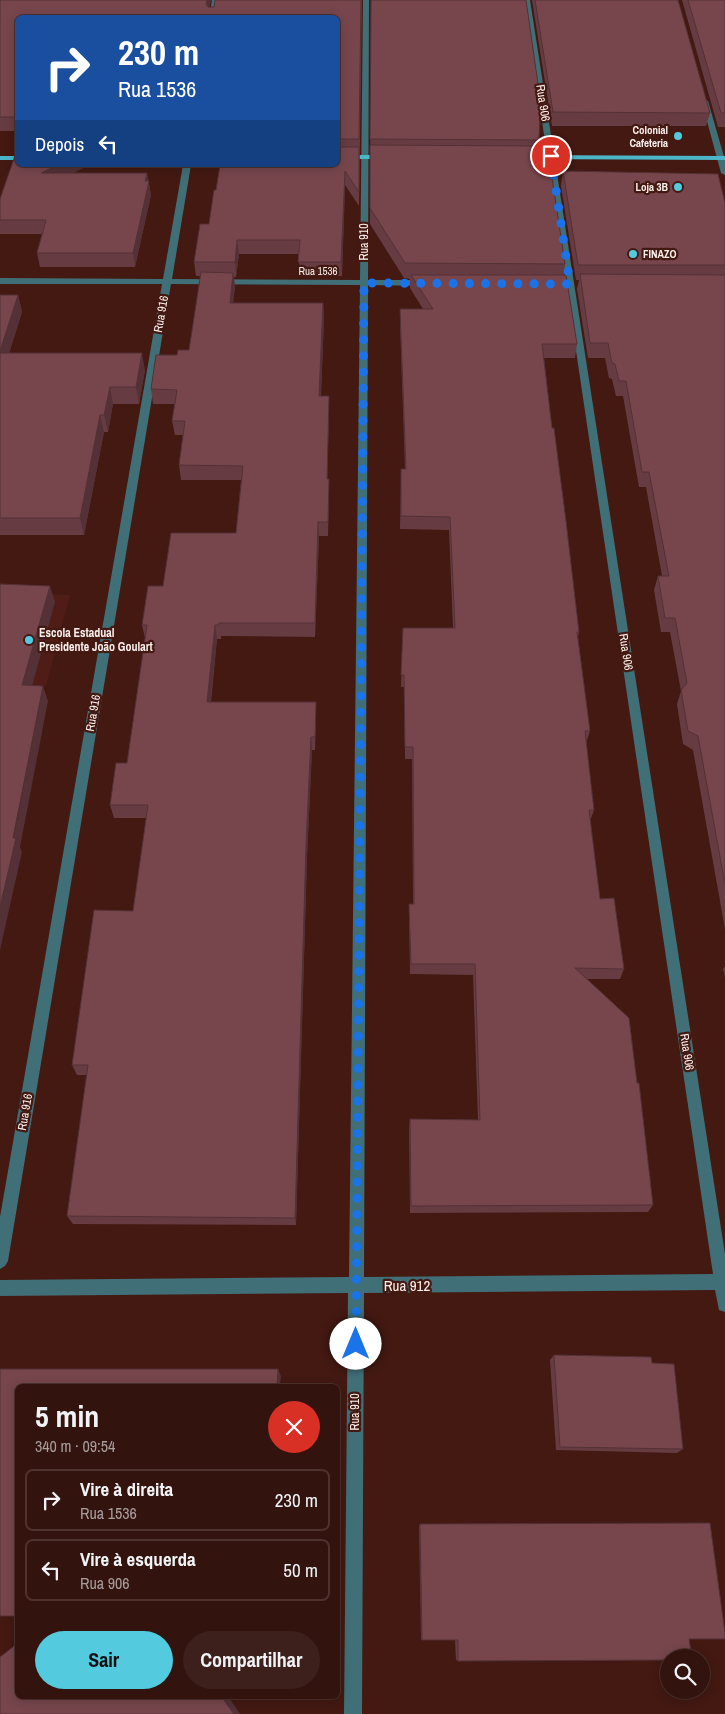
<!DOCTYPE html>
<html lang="pt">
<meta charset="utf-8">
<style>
body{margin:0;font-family:"Archivo Narrow",sans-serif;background:#3d201c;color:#f1f3f6;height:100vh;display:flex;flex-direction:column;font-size:19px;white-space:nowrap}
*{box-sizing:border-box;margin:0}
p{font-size:16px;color:#a89e9e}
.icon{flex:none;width:28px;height:28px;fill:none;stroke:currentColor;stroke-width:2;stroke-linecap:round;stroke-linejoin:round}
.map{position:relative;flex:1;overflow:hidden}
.side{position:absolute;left:15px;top:1384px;width:325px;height:315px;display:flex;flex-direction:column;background:#32130e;border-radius:8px;box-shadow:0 2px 12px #0003,0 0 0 1px #4d322e}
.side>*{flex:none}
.guide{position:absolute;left:15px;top:15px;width:325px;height:152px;border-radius:8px;box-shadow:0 2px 12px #0003,0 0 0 1px #4d322e;background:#1a4fa0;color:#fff;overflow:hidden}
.controls{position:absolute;left:660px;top:1649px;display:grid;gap:10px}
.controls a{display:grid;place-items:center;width:50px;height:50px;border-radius:50%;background:#32130e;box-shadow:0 2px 12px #0003,0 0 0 1px #4d322e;font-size:25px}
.pin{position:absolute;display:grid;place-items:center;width:42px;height:42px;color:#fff;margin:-21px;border:2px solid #fff;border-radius:50%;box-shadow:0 1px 5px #0007}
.me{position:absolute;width:55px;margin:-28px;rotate:0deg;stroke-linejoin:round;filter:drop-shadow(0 0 4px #0008)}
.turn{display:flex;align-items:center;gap:18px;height:105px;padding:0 20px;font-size:22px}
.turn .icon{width:65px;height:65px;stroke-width:2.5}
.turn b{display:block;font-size:35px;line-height:42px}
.then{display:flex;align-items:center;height:48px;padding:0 20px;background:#0003;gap:10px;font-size:19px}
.round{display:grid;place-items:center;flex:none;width:52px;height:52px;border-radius:26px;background:#3d201c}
.headline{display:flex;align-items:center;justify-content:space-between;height:85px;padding:0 20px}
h1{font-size:30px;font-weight:700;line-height:38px}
.cta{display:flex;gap:10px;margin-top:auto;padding:10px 20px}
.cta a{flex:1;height:58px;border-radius:30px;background:#54cade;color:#111;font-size:20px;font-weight:700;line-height:58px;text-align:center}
.cta a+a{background:#3d201c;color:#f1f3f6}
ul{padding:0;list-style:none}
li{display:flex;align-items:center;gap:15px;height:62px;margin:0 10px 8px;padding:0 10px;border:2px solid #4d322e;border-radius:8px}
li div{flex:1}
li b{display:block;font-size:19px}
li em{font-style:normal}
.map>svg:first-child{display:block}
.built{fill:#501d16}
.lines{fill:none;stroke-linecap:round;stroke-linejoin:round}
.minor{fill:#406f77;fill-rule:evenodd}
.major{fill:#4bb6c8;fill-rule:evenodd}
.wall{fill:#663c42}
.shaded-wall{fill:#533136}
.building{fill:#77464d;stroke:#533136}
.route{stroke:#1a73e8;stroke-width:9;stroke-dasharray:0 16.2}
.poi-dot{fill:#54cade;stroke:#431912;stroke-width:2}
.labels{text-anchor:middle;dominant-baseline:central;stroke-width:4.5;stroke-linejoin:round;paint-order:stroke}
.far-poi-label{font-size:11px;font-weight:bold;fill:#fdf1ee;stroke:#431912;text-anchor:end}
.far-street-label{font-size:11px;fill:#fdf1ee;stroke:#431912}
.street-label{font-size:12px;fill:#fdf1ee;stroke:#431912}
.poi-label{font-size:12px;font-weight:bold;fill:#fdf1ee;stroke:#431912;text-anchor:start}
.near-street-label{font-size:15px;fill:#fdf1ee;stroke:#431912}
</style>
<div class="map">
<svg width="725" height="1714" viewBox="0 0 725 1714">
<rect width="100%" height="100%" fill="#431912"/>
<path class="built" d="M0,592L70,595L46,686L0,684Z"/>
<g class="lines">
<path class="minor" d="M212,0H218L215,18H209Z
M363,0H369L368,280H428L432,283L428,286L368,285L364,1277L713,1274L524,0H530L725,1254V1312L719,1310L715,1290L364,1293L362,1714H344L348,1293L0,1296V1280L349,1277L360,285L171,284L8,1261L5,1266L0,1269V1217L162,284H0V278L163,279L183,165H191L172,279L360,280Z
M701,99L708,101L725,160V175L721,173Z"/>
<path class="major" d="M338,155H387L391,157L387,159H338Z
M519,155L725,156V160L522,159H519Z
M0,156H18V160H0Z"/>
</g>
<path class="wall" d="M0,0H211L209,7L362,0L359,206L345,185L342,276H299V254H239L236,277H234L235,287L233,303H323L324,318L321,396H329V410L327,479H329V494L328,536H319L315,637L221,636V639H217L211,702H316V715L315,750H312L307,857L296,1225L73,1224L67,1216L87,1075H77L72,1065L133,911L147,818H114L110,805L127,763L145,638L142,625L163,586L236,533L241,480H181L179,465L183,435H175L172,421L175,404H153L151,389L177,355L189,350L201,276H196L194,262L209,224L216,190L338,18H18V131H0Z
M371,0L542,112L540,126H539V170L565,264L564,275L577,344L575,358H544L552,428L579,632L578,637L590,731L586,743L594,810L590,821L600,899L624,969L620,979H586L637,1083L653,1205L648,1212L410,1213L409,1128L410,1119L478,1120L473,975L410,974L409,915V904H413L412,759H405L404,687H401L403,628H453L449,530L400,529L401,469H405L400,323V309H423L410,288V279L404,278L370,224Z
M532,0H678L710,113L706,126H552Z
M682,0H725V127H718Z
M563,171L725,203V929L693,750L683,744L677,704L681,691L670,632H661L654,590L658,576H662L646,487H639L623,396H616L612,379L609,378L605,358H588L577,289L579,280H576L561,186Z
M73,173H147L151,195L135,267H40L37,253L42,234H0V199Z
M0,295H18L22,312L9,353L145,370L139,404H113L108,432H104L84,535H0Z
M725,966V977L723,969Z
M554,1355L683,1449L677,1453L556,1450L550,1360Z
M420,1524L689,1639L458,1661L456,1660L455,1640H421L419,1527Z"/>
<path class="shaded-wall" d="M207,0H211L207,18L206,4Z
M57,165H90L44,187L41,173Z
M345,171V185L342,276L341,262Z
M147,173L151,195L135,267L133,253Z
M237,240L239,254L236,277L235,262Z
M233,273L235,287L231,318L230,303Z
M18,295L22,312L4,369L0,355V351Z
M323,303L324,318L320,410L319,396Z
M142,353L145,370L139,404L136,387Z
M110,387L113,404L108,432L104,415Z
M329,396V410L327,494V479Z
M100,415L104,432L84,535L80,518Z
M318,522L319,536L315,637V623Z
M50,586L55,602L28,701L22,685Z
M215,625L217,639L209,715L207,702Z
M43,686L48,701L20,847L22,852L0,950V907Z
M311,737L312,750L307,857L296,1225L295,1218L306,845Z
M278,1369L281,1376L280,1386H277Z
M221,1696H228L240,1714H234Z"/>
<path class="building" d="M0,0H207L206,4L208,7H214L215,0H361L359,139H338V18H18V117H0Z
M371,0H526L542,112H540L539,140L370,139Z
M535,0H678L710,113L553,112Z
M688,0H725V113H721Z
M370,145L539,146V170H551L565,264L405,263L370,208Z
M338,146V147H359V192L345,171L341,262H298L300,240H237L235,262H194L200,224H209L214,190H216L220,165H338Z
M18,147V165H57L41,173H147L145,181H149L133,253H37L46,220H0V199Z
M563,171L718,174L725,203V265H578Z
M201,272L233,273L230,303H323L319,396H329L327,479H329L328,522H318L315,623H219V625H215L207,702H316L315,737H311L306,845L295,1218L67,1216L88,1065H72L94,910L133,911L148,805H110L116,763H127L147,625H142L148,586H163L171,533H236L243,466L179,465L185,421H172L177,390L151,389L156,355H177L178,350H189Z
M580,274L725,275V884L698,736L688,731L681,690L687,683L675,618H665L658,576H669L649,472H642L626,381H619L615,364L612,363L608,343H590Z
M411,275H566L577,344H542L552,428H554L566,521L579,632H577L590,731H585L594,810H589L600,899L614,898L624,969L575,968L629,1018L637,1083H639L653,1205L411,1206L410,1119L480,1120L475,964H411L409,904H414L413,747H405L404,675H401L403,628H455L450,517L401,516V469H406L400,309H433Z
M0,295H18L0,351Z
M0,353H142L136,387H110L104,415H100L80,518H0Z
M0,584L50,586L22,685L43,686L13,838H16L0,907Z
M554,1355L651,1357L652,1363L674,1364L683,1449L560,1447Z
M0,1369H278L277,1386H18V1616H0Z
M710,1523L725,1633V1639H689L692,1658H669V1660L458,1661V1640H422L420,1524Z
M18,1643V1696H221L234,1714H0V1657Z"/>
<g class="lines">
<path class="route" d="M356,1344L364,283L570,284L551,156"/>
</g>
<g class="poi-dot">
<circle cx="678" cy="136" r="5"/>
<circle cx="678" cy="187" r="5"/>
<circle cx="633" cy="254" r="5"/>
<circle cx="29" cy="640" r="5"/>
</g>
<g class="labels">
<g class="far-poi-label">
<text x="668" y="130">Colonial<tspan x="668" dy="13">Cafeteria</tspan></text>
<text x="668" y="187">Loja 3B</text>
<text x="643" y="254" text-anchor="start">FINAZO</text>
</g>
<g class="far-street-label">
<text x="318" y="271">Rua 1536</text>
</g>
<g class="street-label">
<text transform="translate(543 103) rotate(81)">Rua 906</text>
<text transform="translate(364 242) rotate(-90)">Rua 910</text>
<text transform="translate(161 314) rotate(-80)">Rua 916</text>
<text transform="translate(626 652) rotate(81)">Rua 906</text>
<text transform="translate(93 713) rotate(-80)">Rua 916</text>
<text transform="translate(687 1052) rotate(81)">Rua 906</text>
<text transform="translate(25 1112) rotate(-80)">Rua 916</text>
<text transform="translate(355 1412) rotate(-90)">Rua 910</text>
</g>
<g class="poi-label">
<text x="39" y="633">Escola Estadual<tspan x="39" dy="14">Presidente João Goulart</tspan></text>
</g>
<g class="near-street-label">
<text x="407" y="1285">Rua 912</text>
</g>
</g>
</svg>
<div class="controls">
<a><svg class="icon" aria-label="search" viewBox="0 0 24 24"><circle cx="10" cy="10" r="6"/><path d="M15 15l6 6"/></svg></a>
</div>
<div class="pin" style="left:551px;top:156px;background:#d93025"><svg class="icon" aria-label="arrive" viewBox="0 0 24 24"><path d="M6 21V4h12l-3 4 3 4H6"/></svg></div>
<svg class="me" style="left:356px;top:1344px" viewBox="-20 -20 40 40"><circle r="19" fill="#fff"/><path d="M0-13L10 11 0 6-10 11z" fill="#1a73e8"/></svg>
<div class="guide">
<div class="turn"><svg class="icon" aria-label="right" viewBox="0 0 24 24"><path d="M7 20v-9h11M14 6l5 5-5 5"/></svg><div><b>230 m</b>Rua 1536</div></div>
<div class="then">Depois<svg class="icon" aria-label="left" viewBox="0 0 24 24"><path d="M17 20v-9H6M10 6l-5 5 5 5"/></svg></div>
</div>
<section class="side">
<div class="headline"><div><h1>5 min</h1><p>340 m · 09:54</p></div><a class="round" style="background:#d93025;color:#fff"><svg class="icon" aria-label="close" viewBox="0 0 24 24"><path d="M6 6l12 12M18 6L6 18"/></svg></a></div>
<ul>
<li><svg class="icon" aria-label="right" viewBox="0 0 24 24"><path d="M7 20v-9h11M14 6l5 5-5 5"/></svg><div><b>Vire à direita</b><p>Rua 1536</p></div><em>230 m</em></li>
<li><svg class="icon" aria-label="left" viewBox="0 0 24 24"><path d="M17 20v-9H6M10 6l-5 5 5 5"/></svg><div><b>Vire à esquerda</b><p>Rua 906</p></div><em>50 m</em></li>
</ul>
<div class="cta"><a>Sair</a><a>Compartilhar</a></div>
</section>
</div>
